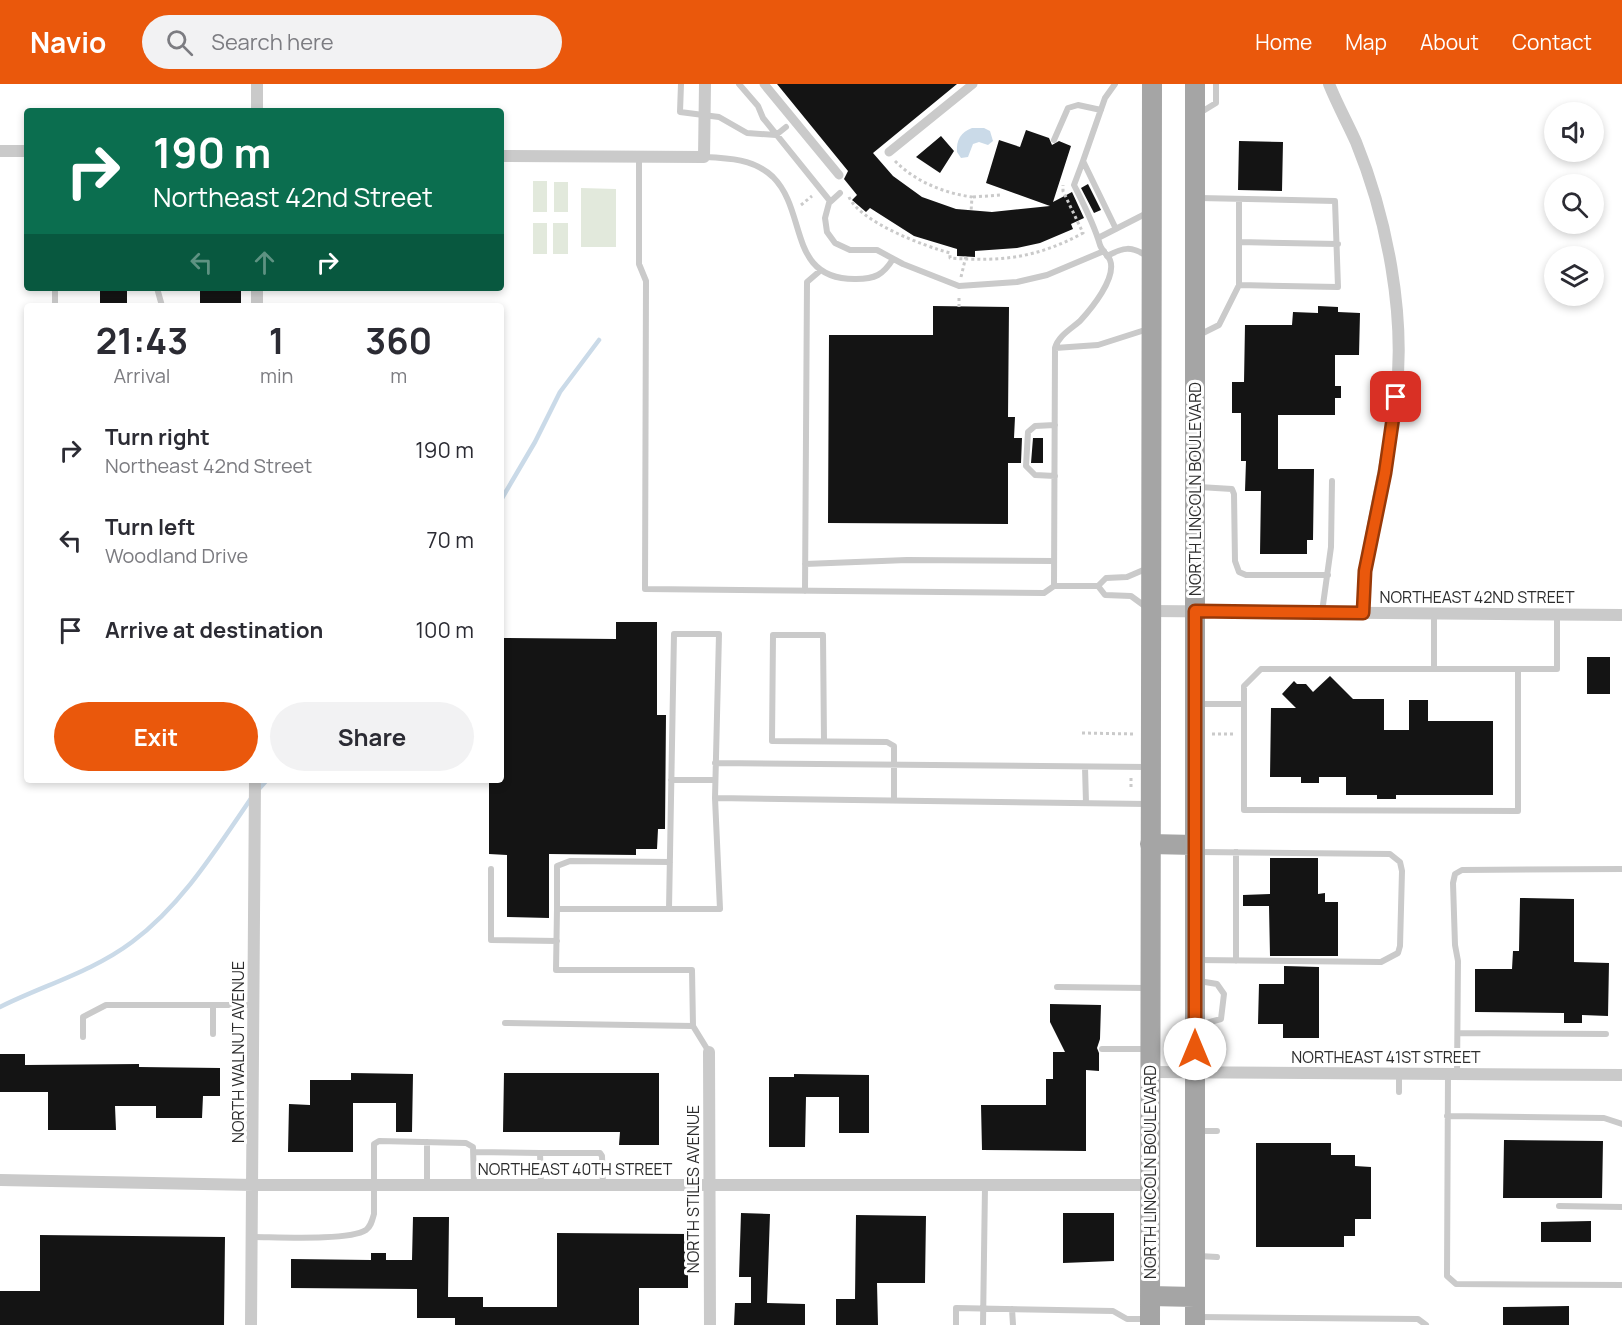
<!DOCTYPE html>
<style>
body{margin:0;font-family:Manrope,sans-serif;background:#f2f2f3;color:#2b2b33;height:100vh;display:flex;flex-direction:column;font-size:22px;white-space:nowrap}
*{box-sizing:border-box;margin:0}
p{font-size:20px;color:#7c7c81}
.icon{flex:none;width:33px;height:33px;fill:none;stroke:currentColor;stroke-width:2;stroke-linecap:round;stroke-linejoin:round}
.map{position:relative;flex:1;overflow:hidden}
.sheet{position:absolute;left:24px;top:219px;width:480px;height:480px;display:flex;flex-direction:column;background:#fff;border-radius:6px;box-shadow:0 3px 9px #0003}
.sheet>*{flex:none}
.banner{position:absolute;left:24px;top:24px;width:480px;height:183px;border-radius:6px;box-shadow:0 3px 9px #0003;background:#0b6e4f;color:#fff;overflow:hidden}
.fabs{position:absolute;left:1544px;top:18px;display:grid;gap:12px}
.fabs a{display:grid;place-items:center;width:60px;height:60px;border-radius:50%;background:#fff;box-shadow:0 3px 9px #0003;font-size:30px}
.pin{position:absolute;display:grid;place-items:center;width:51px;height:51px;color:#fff;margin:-26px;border-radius:12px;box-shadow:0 3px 9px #0006}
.me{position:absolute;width:66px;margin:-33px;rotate:0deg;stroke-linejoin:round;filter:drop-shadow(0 0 4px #0008)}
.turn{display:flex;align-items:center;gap:21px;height:126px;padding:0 30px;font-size:27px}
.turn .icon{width:78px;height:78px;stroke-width:2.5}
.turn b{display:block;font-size:42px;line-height:51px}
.lanes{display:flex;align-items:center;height:57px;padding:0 30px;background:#0003;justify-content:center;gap:30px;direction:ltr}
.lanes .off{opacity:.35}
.eta{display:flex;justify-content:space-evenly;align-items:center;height:102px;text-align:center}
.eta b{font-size:36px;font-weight:700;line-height:42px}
.button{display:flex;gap:12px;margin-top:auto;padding:12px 30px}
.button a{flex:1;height:69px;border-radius:36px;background:#ea580c;color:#fff;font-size:24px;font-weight:700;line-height:69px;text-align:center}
.button a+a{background:#f2f2f3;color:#2b2b33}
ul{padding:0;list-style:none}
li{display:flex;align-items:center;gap:18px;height:90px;padding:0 30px}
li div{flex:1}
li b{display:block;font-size:22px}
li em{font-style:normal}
header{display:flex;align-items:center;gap:36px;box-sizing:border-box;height:84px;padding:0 30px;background:#ea580c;color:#fff}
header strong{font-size:28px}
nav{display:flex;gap:33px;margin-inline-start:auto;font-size:21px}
.search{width:420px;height:54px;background:#f2f2f3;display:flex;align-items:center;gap:15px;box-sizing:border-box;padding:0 21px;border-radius:33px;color:#7c7c81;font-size:22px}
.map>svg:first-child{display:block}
.green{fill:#e2e9dc}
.water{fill:#cadae8}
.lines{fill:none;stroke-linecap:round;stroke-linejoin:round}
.stream{stroke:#cadae8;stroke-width:4.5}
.building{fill:#141414}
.path{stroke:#cacaca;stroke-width:3;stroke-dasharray:3 3;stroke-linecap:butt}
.service{stroke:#cacaca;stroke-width:6}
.pedestrian{stroke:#cacaca;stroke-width:9}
.minor{stroke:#cacaca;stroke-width:12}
.primary{stroke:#a5a5a5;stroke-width:20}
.route-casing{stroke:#983908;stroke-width:15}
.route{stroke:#ea580c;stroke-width:10}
.labels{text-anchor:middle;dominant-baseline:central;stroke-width:6;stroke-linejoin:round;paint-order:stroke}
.street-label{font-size:16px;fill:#2d2d2d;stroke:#fff}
</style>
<header>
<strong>Navio</strong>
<div class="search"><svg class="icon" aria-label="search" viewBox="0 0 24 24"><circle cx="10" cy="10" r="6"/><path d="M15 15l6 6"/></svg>Search here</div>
<nav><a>Home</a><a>Map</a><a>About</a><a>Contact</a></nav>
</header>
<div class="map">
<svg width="1622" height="1241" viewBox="0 0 1622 1241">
<rect width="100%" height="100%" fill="#fff"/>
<path class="green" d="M533,97H547V128H533Z
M554,98H568V128H554Z
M581,104L616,105V163H581Z
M533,139H547V170H533Z
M553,139H568V170H553Z"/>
<path class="water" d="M972,44H984L990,47L993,57L988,61L979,58L973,60L968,73L961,74L957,68C956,56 961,48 972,44Z"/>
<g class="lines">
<path class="stream" d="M501,416L535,358L560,308L599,256
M257,707L267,696
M0,923C44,901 92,888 132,858C182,821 217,764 252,713"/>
</g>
<path class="building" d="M777,0H957L873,69L893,92L922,113L956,125L992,128L1050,122L986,99L999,56L1020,63L1026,46L1049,54L1052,61L1059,57L1071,62L1053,118L1072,108L1084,134L1071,140L1073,145L1040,159L1017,164L975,167V173L957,172V165L914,152L870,124L866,128L852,116L857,111L844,95L848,87Z
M941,52L954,67L940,89L916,73Z
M1239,57L1283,58L1282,107L1238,106Z
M1088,100L1101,126L1094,129L1081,104Z
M100,204H127V220L100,221Z
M200,204H241V222H200Z
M933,222L1009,223L1008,333H1015L1014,354H1022L1021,379H1008V440L828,439L829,251H933Z
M1318,222L1338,223V228L1360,229L1359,271H1335V302H1341V314H1335V331H1278V385H1314L1313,456H1307V470H1260L1261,407H1245L1246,377H1241V329H1232V298H1244L1245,241H1292L1293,228L1318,229Z
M1033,354H1043V379H1031Z
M616,538H657V631H666L665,745H658L657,765H636V771L549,770V834L507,833V771L489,770V696H501V554L616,555Z
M1587,573H1610V610H1587Z
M1330,592L1353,615H1384V646H1409V616H1428V637H1493V711H1396V715H1377V711H1346V693H1319V699H1301V693H1270L1271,624H1296L1282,610L1294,597L1297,600H1306L1313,608Z
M1270,774H1318V810L1325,809V818H1338V872H1270L1269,822H1243V811L1270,810Z
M1520,814L1574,815V878L1609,879L1608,932L1582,931V939H1564V929L1475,928V885H1512L1513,867H1519Z
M1284,882L1319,883V954H1283V940H1258L1259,900H1284Z
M1050,920L1101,921L1100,955L1097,964L1099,969V987L1086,986V1067L982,1066L981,1021H1046V995H1053V968H1065L1050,938Z
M0,970H25V981L139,980V983L220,984V1012H203L202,1034H156V1022H115L116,1046H48V1008H0Z
M351,989L413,990L412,1048H396V1019H353V1068H288L289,1020L310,1021V996H351Z
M504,989H659V1061H619L620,1048H503Z
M794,990L869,991V1049H839V1013H806L805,1063H769V993H794Z
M1504,1056L1603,1057L1602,1114H1503Z
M1256,1059H1331V1071H1355V1082L1371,1083V1135H1355V1152H1344V1163H1256Z
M741,1129L770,1130L767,1219L805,1220V1241H734L735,1219H751V1193H739Z
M1063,1129H1114V1177L1063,1179Z
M856,1131L926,1132L925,1199H877L878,1241H836V1215H855Z
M413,1133H449L448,1213H483V1223H557V1149L688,1150V1204H639V1241H455V1234H417V1205L291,1204V1175L371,1176V1169H386V1176H412Z
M1591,1137V1158H1541V1138Z
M40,1151L225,1153L224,1241H0V1207H40Z
M1569,1222V1241H1503V1223Z"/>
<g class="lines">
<path class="path" d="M895,77C916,98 944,109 972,113L971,128
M849,113C860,138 924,162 950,169V174C1001,178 1037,174 1083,149L1063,107V101
M973,113L1001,111
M801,121L812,112
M961,193L966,172
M959,223V212
M1082,649L1134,650
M1212,650H1235
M1131,694V706"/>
<path class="service" d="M681,0L680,28L719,33L747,49L776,51L786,43
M739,0L758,22L763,34L830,117
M1115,0L1105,14L1083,77L1116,145
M1198,30L1216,19V0
M1054,56L1068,24L1078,21L1101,26
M639,72V180L646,197L645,505L1044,509L1054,502H1098L1106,494L1127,493L1148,484
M704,73C729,74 754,75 773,93C808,128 787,196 856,195C875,195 883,191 893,175
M840,109L829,119L825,134L827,148L835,159L850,166H877L903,180L959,202L1017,198L1047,191L1104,167
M1199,114L1335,117L1338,203L1239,201L1219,241L1199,251
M1239,115V201
M1100,153L1149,128
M1239,158L1338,160
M1107,172C1124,163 1131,162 1147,172
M55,204V222
M157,204L162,222
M1055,264L1098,261L1148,245
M1055,392L1035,391L1026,382L1028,348L1035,342L1055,341
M1199,403L1232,405L1234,410L1235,477L1239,488L1246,491H1328
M805,480L907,476L1054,477
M1054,502L1055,264C1058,252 1071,245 1080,237C1091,225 1117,194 1110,176C1108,171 1102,167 1100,161C1094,140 1084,121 1074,101L1083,77
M1098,502L1105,511L1131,512L1146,523
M805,507L807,198L821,186
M1322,528L1331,463L1332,397
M1434,529V585H1557V531
M674,550H719L715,714L720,825H669Z
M1196,620H1244V602L1261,585H1434
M1244,620V726L1518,727V585
M824,657L823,551H773L772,657L887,658L894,662V716
M715,679L1147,683
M1085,683L1086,719
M671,696H715
M715,714L1147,720
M1236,768V877
M491,785V856L557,857
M669,825H557V782L570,777L670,778
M1196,876L1381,878L1398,869L1400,862L1402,787L1400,778L1390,770L1199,768
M1057,903L1146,904
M213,921V950
M505,939L693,942L692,886H556L557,825
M1199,941L1221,935L1224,910L1217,900L1199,897
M693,942L709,968
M1458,949L1606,950
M83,953V933L106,921H254
M1102,965H1146
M1399,990V1008
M1448,990L1447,1192L1456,1200L1622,1201
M1457,990L1458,877L1455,861L1453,799L1455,790L1462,786L1622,785
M1447,1032L1604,1034L1622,1040
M1199,1047H1217
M427,1058V1101
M474,1068L540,1069L541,1101
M540,1069H600L602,1072L603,1101
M1559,1122L1622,1123
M253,1153C276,1153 349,1157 366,1146C371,1142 372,1137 374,1130V1060L379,1057L466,1059L473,1063L474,1101
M1199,1172L1217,1173
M1012,1225L1013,1241
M1199,1233L1418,1235L1426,1241
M956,1241V1224L1113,1227L1127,1235H1146
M983,1241L985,1102"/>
<path class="pedestrian" d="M764,0L839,91
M889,68L973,0"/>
<path class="minor" d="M257,0V27
M1329,0C1337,20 1347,38 1356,58C1387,134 1406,231 1396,313C1388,385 1364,456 1363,529
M0,67H27
M501,72L704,73L705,0
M257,222V204
M1151,527L1622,531
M709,968L710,1241
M1150,988L1622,991
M0,1096L254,1101H1150
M251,1241L255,696"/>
<path class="primary" d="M1150,760L1195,761
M1150,1212L1195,1213
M1150,1241L1152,0
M1195,1241V0"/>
</g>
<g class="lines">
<g class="route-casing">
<path id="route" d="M1195,965V527L1363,529L1365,487L1385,389L1396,313"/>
</g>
<use href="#route" class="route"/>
</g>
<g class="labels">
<g class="street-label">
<text transform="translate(1195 405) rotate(-90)">NORTH LINCOLN BOULEVARD</text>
<text x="1477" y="513">NORTHEAST 42ND STREET</text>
<text transform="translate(238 968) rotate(-90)">NORTH WALNUT AVENUE</text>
<text x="1386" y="973">NORTHEAST 41ST STREET</text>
<text x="575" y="1085">NORTHEAST 40TH STREET</text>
<text transform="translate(1150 1088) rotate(-90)">NORTH LINCOLN BOULEVARD</text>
<text transform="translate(693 1105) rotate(-90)">NORTH STILES AVENUE</text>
</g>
</g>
</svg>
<div class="fabs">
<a><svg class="icon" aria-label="sound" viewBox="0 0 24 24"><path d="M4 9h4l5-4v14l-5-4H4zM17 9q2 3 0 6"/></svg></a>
<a><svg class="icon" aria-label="search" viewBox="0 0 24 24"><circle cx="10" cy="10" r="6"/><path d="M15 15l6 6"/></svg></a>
<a><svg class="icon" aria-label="layers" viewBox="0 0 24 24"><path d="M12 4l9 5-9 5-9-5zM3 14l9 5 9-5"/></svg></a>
</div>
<div class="pin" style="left:1396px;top:313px;background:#d93025"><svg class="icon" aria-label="arrive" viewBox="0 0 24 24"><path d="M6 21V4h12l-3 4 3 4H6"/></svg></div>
<svg class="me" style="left:1195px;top:965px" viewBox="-20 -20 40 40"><circle r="19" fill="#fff"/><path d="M0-13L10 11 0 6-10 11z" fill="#ea580c"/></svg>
<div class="banner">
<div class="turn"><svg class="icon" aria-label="right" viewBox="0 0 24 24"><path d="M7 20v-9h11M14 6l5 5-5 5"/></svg><div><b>190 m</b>Northeast 42nd Street</div></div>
<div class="lanes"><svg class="icon off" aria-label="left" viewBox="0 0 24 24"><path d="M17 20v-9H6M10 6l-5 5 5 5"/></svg><svg class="icon off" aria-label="ahead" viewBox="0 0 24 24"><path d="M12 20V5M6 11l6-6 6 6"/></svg><svg class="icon" aria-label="right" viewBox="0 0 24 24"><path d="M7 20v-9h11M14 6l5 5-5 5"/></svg></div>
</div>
<section class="sheet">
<div class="eta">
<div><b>21:43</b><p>Arrival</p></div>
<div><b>1</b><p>min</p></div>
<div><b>360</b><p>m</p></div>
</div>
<ul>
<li><svg class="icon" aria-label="right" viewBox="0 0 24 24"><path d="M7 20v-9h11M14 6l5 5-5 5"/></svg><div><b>Turn right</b><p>Northeast 42nd Street</p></div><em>190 m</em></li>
<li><svg class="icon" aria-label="left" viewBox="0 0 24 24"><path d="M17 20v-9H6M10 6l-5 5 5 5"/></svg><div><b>Turn left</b><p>Woodland Drive</p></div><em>70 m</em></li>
<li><svg class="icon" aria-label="arrive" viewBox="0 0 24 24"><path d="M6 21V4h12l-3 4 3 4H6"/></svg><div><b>Arrive at destination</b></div><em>100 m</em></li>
</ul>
<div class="button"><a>Exit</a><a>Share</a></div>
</section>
</div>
